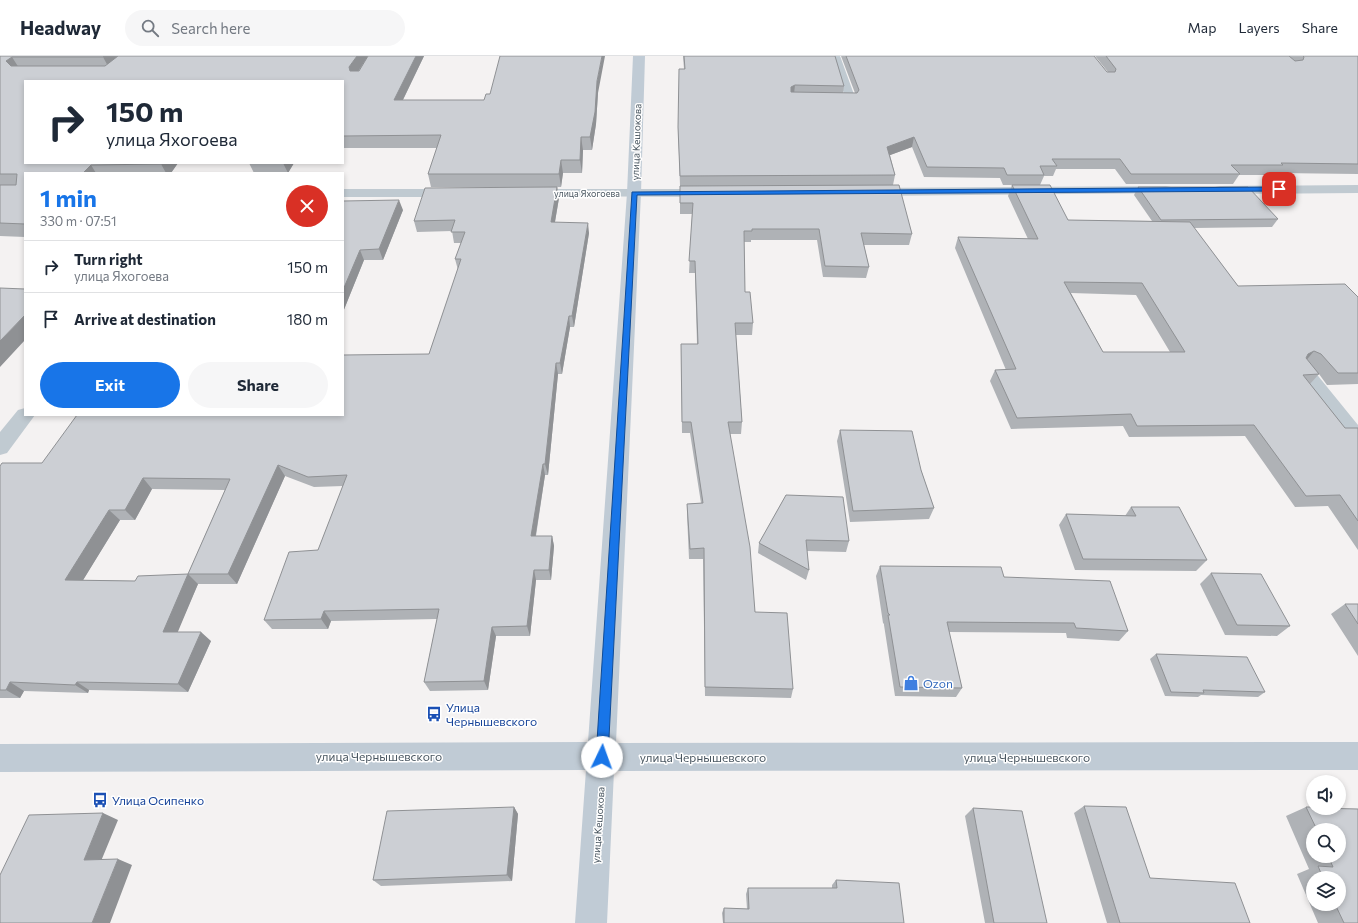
<!DOCTYPE html>
<meta charset="utf-8">
<style>
body{margin:0;font-family:Commissioner,sans-serif;background:#f6f6f7;color:#1f2937;height:100vh;display:flex;flex-direction:column;font-size:15px;white-space:nowrap}
*{box-sizing:border-box;margin:0}
p{font-size:13px;color:#747a83}
.icon{flex:none;width:22px;height:22px;fill:none;stroke:currentColor;stroke-width:2;stroke-linecap:round;stroke-linejoin:round}
.map{position:relative;flex:1;overflow:hidden}
.sheet{position:absolute;left:24px;top:116px;width:320px;height:244px;display:flex;flex-direction:column;background:#fff;border-radius:0px;box-shadow:0 2px 6px #0003}
.sheet>*{flex:none}
.top-card{position:absolute;left:24px;top:24px;width:320px;height:84px;border-radius:0px;box-shadow:0 2px 6px #0003;background:#fff;color:#1f2937;overflow:hidden}
.tools{position:absolute;left:1306px;top:719px;display:grid;gap:8px}
.tools a{display:grid;place-items:center;width:40px;height:40px;border-radius:50%;background:#fff;box-shadow:0 2px 6px #0003;font-size:20px}
.pin{position:absolute;display:grid;place-items:center;width:34px;height:34px;color:#fff;margin:-17px;border-radius:8px;box-shadow:0 2px 6px #0006}
.me{position:absolute;width:44px;margin:-22px;rotate:3deg;stroke-linejoin:round;filter:drop-shadow(0 0 3px #0008)}
.turn{display:flex;align-items:center;gap:14px;height:84px;padding:0 16px;font-size:18px}
.turn .icon{width:52px;height:52px;stroke-width:2.5}
.turn b{display:block;font-size:28px;line-height:34px}
.round{display:grid;place-items:center;flex:none;width:42px;height:42px;border-radius:21px;background:#f6f6f7}
.overview{display:flex;align-items:center;justify-content:space-between;height:68px;padding:0 16px}
h1{font-size:24px;font-weight:700;line-height:30px;color:#1875e8}
.button{display:flex;gap:8px;margin-top:auto;padding:8px 16px}
.button a{flex:1;height:46px;border-radius:24px;background:#1875e8;color:#fff;font-size:16px;font-weight:700;line-height:46px;text-align:center}
.button a+a{background:#f6f6f7;color:#1f2937}
ul{padding:0;list-style:none}
li{display:flex;align-items:center;gap:12px;height:52px;padding:0 16px;border-top:1px solid #e0e1e3}
li div{flex:1}
li b{display:block;font-size:15px}
li em{font-style:normal}
header{display:flex;align-items:center;gap:24px;box-sizing:border-box;height:56px;padding:0 20px;background:#fff;border-bottom:1px solid #e0e1e3}
header strong{font-size:19px}
nav{display:flex;gap:22px;margin-inline-start:auto;font-size:14px}
.search{width:280px;height:36px;background:#f6f6f7;display:flex;align-items:center;gap:10px;box-sizing:border-box;padding:0 14px;border-radius:22px;color:#747a83;font-size:15px}
.map>svg:first-child{display:block}
.lines{fill:none;stroke-linecap:round;stroke-linejoin:round}
.lane{fill:#c0cad1;fill-rule:evenodd}
.street{fill:#c0cad1;fill-rule:evenodd}
.secondary{fill:#c0cbd5;fill-rule:evenodd}
.wall{fill:#afb2b6;fill-rule:evenodd}
.shaded-wall{fill:#8f9194}
.building{fill:#cccfd4;stroke:#8f9194;fill-rule:evenodd}
.route{fill:#1875e8;stroke:#104c97}
.labels{text-anchor:middle;dominant-baseline:central;stroke-width:3;stroke-linejoin:round;paint-order:stroke}
.far-street-label{font-size:9px;fill:#495660;stroke:#fff}
.street-label{font-size:10px;fill:#495660;stroke:#fff}
.near-shop-label{font-size:12px;fill:#366cbe;stroke:#fff;text-anchor:start}
.near-transit-label{font-size:12px;fill:#164399;stroke:#fff;text-anchor:start}
.near-street-label{font-size:12px;fill:#495660;stroke:#fff}
</style>
<header>
<strong>Headway</strong>
<div class="search"><svg class="icon" aria-label="search" viewBox="0 0 24 24"><circle cx="10" cy="10" r="6"/><path d="M15 15l6 6"/></svg>Search here</div>
<nav><a>Map</a><a>Layers</a><a>Share</a></nav>
</header>
<div class="map">
<svg width="1358" height="867" viewBox="0 0 1358 867">
<rect width="100%" height="100%" fill="#f4f2f2"/>
<g class="lines">
<path class="lane" d="M832,0H840L856,44L854,46L837,47L832,44L837,41H845Z
M1305,308L1310,310L1358,369V386L1353,384L1300,316L1298,313L1300,310Z"/>
<path class="street" d="M1358,129V137L1220,138L1215,137L1213,134L1215,131L1220,130Z
M1166,130L1171,131L1173,134L1171,137L870,140L865,139L863,136L865,133L870,132Z
M343,133H454L459,134L461,137L459,140L454,141H343Z
M528,133H710L715,134L717,137L715,140L710,141L523,140L521,137L523,134Z
M25,352V359H35L7,397L0,399V376L18,354Z"/>
<path class="secondary" d="M633,0H645L641,137L616,687L1358,686V714L614,715L607,867H575L586,714L0,716V688L588,686L627,137Z"/>
</g>
<path class="wall" d="M0,0H424L403,44H484L598,37L596,68L592,94H583L582,117H563L561,131H431L428,118L437,92H343V25H25L178,107L171,117H25V181L0,180Z
M683,0H835L844,30L843,37H855L841,0H1094L1107,16H1108L1095,0H1358V118L1277,117L1276,119H1239L1233,128H1126L1115,113H1056L1053,120H1044L1040,129L1068,164L1152,165L1134,139L1138,131L1278,163L1272,171L1194,172L1238,230L1358,241V328L1327,329L1319,318L1310,328L1345,372H1358V494L1328,450L1295,451L1245,380L1129,381L1123,370L1011,373L990,325L995,314H1006L955,192L958,181L1028,183L1008,140L1012,129H1003L1000,122L924,121L912,91L890,99L895,119L893,129L912,178L909,189H864L869,211L866,222L823,221L817,184H751V186H744L745,236L753,267L752,279H736L742,366L741,378H730L755,556L793,633L791,642L705,640L703,503H689L687,458V448L701,447L690,377H682L681,288H697L695,217H689L692,158H680V130L678,71L684,13ZM1071,237L1136,239L1170,296H1103Z
M249,107H294L288,117H254Z
M557,131L559,142L555,166L589,177L574,271H570L562,318H558L548,419H545L536,480H552L554,490L551,524H536L530,580H496L488,634L430,635L424,626L437,563L331,565L328,573H272L264,564L318,494L343,430L314,431L285,420L237,528H198L177,576L211,585L188,636L89,634L88,637L24,635L20,642H0V410L42,407L343,359L429,298L458,214L455,203L461,187H454L452,175L417,176L414,165ZM152,433L225,434L188,518L135,525L83,524L120,464H135Z
M343,145L403,154L383,204H364L343,256Z
M840,374L921,414L934,452L929,463L850,466L837,385Z
M786,439L849,485L846,496L807,495L809,514L806,524L758,497L759,487Z
M1131,451L1207,504L1196,515L1075,514L1059,469L1066,458L1125,460Z
M880,510L1004,521L1128,575L1119,585L1067,582L1066,577L949,576L962,632L956,641L895,640L884,569V568L883,567L876,520Z
M1211,517L1290,570L1277,580L1225,579L1200,528Z
M1345,548H1358V600L1331,558Z
M1156,598L1265,636L1258,641L1201,639L1198,641L1165,640L1150,603Z
M1084,750L1150,822L1250,867H1107L1074,757Z
M514,751L518,758L512,825L381,830L373,824Z
M1306,751H1313V752L1358,753V867H1318L1297,818L1309,813L1286,760ZM1313,774H1339V800H1313ZM1313,822H1339V848H1313Z
M973,752L1047,867H985L965,760Z
M836,824L904,867H723L722,857L724,852L747,853L746,838L748,832H832V829Z"/>
<path class="shaded-wall" d="M104,0H125L109,12L103,1Z
M357,0H368L353,23L349,11Z
M416,0H424L397,56L394,44Z
M602,0H605L598,37L596,68L592,94L590,81L597,25Z
M12,1L19,12L14,17L6,5Z
M795,29L794,38L790,40L791,31Z
M581,81L583,94L582,117L580,104Z
M914,81L912,91L885,101L887,91Z
M561,104L563,117L561,131L559,118Z
M162,107H178L171,117H166L161,108Z
M283,107H294L288,117Z
M91,109L96,117H83Z
M557,131L559,142L553,177L551,166Z
M399,144L403,154L383,204L379,193Z
M588,167L589,177L574,271L572,260Z
M360,194L364,204L343,256V234Z
M25,259V284L0,311V285Z
M569,260L570,271L562,318L560,307Z
M1314,295L1304,307L1308,298Z
M556,307L558,318L548,419L545,408Z
M543,408L545,419L534,490L531,480Z
M278,409L285,420L237,528L228,518Z
M143,422L152,433L135,464L125,454Z
M109,454L120,464L77,534L65,524Z
M552,480L554,490L551,524L549,514Z
M534,514L536,524L530,580L527,570Z
M188,518L198,528L174,585L163,576Z
M324,555L331,565L328,573L321,563Z
M492,571L496,580L488,634L484,625Z
M201,576L211,585L188,636L178,628Z
M10,626L24,635L20,642L6,634Z
M77,626L89,634L88,637L75,629Z
M514,751L518,758L512,825L507,819Z
M103,757L118,764L99,810L84,804Z
M118,803L132,809L110,867H92Z"/>
<path class="building" d="M0,0H104L103,1H12L6,5L11,10H105L118,0H357L349,11L350,15H359L368,0H416L394,44H484L486,38H490L500,0H602L597,25L595,56L590,81H581L580,104H561L559,118H428L441,79L343,80V25H25V107H162L161,108L91,109L83,117H25V168L0,167V129H16L17,118H0Z
M684,0H835L844,30L795,29L791,31V36L857,37L859,34L846,0H1094L1107,16H1115L1116,13L1106,0H1289L1295,5L1303,4L1304,1L1303,0H1358V108L1281,107L1283,109H1231L1240,118H1131L1120,103H1052L1057,110H1040L1044,119H1007L1004,112L927,111L914,81L887,91L895,119L680,120L678,71L679,13H685Z
M899,129L912,178L861,177L869,211L825,210L819,173H752V175H744L745,236H750L753,267H735L742,366H728L750,491L755,556L787,557L793,633L705,631L704,492L690,493L687,448L703,447L691,366H682L681,288H698L695,205H689L693,147H680V130Z
M1012,129H1050L1068,164L1190,166L1238,230L1345,228L1358,241V317H1338L1321,298L1314,295L1308,298L1306,302L1319,318L1303,319L1345,372H1358V465L1340,439L1306,440L1254,369L1137,370L1131,358L1017,362L995,314L1016,313L958,181L1038,183ZM1064,226L1142,227L1185,296H1103Z
M557,131L551,166L588,167L572,260H569L560,307H556L545,408H543L531,480H552L549,514H534L527,570L492,571L484,625L424,626L439,553L324,555L321,563L264,564L289,496L318,494L347,419L308,421L278,409L228,518H188L163,576H201L178,628L77,626L75,629L10,626L6,634H0V410L2,407H42L77,359H343V299L429,298L461,203H455L465,176H451L455,164L414,165L425,132ZM143,422L230,423L188,518L138,520L135,525L65,524L109,454H125Z
M1138,131H1248L1278,163L1161,164Z
M399,144L379,193L360,194L343,234V145Z
M0,232L25,233V259L0,285Z
M840,374L912,375L921,414L934,452L853,455Z
M786,439L843,441L849,485L806,484L809,514L759,487Z
M1131,451H1179L1207,504L1083,503L1066,458L1136,460Z
M880,510L1001,511L1004,521L1110,525L1128,575L1076,572L1074,567L947,566L962,632L900,631L888,559H890L888,557Z
M1211,517L1261,518L1290,570L1237,569Z
M1345,548H1358V568Z
M1156,598L1247,601L1265,636L1203,634L1204,637L1171,636Z
M1084,750L1126,751L1150,822L1235,827L1250,867H1120Z
M514,751L507,819L373,824L387,755Z
M1306,751H1313V752L1358,753V867H1344L1335,848H1339V822H1323L1318,810L1333,811L1328,800H1339V774H1317Z
M973,752L1022,755L1047,867H994Z
M103,757L84,804L118,803L92,867H0V819L29,759Z
M836,824L899,827L904,867H724V852L749,853L748,832H837Z"/>
<path class="route" d="M1279,131L1281,132V135L637,139L608,701L606,705L602,706L598,705L596,701L632,136Z"/>
<defs>
<g id="shop-bare" transform="scale(1.2)"><path d="M-5-2.5h2.3a2.7 3.5 0 0 1 5.4 0H5L5.5 6h-11ZM-1.5-2.5h3a1.5 2.3 0 0 0-3 0Z" fill="#3f7fe0" stroke="#fff" stroke-width="2.5" paint-order="stroke"/></g>
<g id="bus-bare" transform="scale(1.2)"><path d="M-5-6H5V4H4V6H2V4H-2V6H-4V4H-5ZM-3.5-4V0h7V-4ZM-3.5 1.2v1.5H-2V1.2ZM2 1.2v1.5H3.5V1.2Z" fill="#1a4fb4" stroke="#fff" stroke-width="2.5" paint-order="stroke"/></g>
</defs>
<g fill-rule="evenodd">
<use href="#shop-bare" x="911" y="627"/>
<use href="#bus-bare" x="434" y="658"/>
<use href="#bus-bare" x="100" y="744"/>
</g>
<g class="labels">
<g class="far-street-label">
<text x="587" y="137">улица Яхогоева</text>
</g>
<g class="street-label">
<text transform="translate(636 86) rotate(-88)">улица Кешокова</text>
<text transform="translate(598 769) rotate(-86)">улица Кешокова</text>
</g>
<g class="near-shop-label">
<text x="923" y="627">Ozon</text>
</g>
<g class="near-transit-label">
<text x="446" y="651">Улица<tspan x="446" dy="14">Чернышевского</tspan></text>
<text x="112" y="744">Улица Осипенко</text>
</g>
<g class="near-street-label">
<text x="379" y="700">улица Чернышевского</text>
<text x="703" y="701">улица Чернышевского</text>
<text x="1027" y="701">улица Чернышевского</text>
</g>
</g>
</svg>
<div class="tools">
<a><svg class="icon" aria-label="sound" viewBox="0 0 24 24"><path d="M4 9h4l5-4v14l-5-4H4zM17 9q2 3 0 6"/></svg></a>
<a><svg class="icon" aria-label="search" viewBox="0 0 24 24"><circle cx="10" cy="10" r="6"/><path d="M15 15l6 6"/></svg></a>
<a><svg class="icon" aria-label="layers" viewBox="0 0 24 24"><path d="M12 4l9 5-9 5-9-5zM3 14l9 5 9-5"/></svg></a>
</div>
<div class="pin" style="left:1279px;top:133px;background:#d93025"><svg class="icon" aria-label="arrive" viewBox="0 0 24 24"><path d="M6 21V4h12l-3 4 3 4H6"/></svg></div>
<svg class="me" style="left:602px;top:701px" viewBox="-20 -20 40 40"><circle r="19" fill="#fff"/><path d="M0-13L10 11 0 6-10 11z" fill="#1875e8"/></svg>
<div class="top-card">
<div class="turn"><svg class="icon" aria-label="right" viewBox="0 0 24 24"><path d="M7 20v-9h11M14 6l5 5-5 5"/></svg><div><b>150 m</b>улица Яхогоева</div></div>
</div>
<section class="sheet">
<div class="overview"><div><h1>1 min</h1><p>330 m · 07:51</p></div><a class="round" style="background:#d93025;color:#fff"><svg class="icon" aria-label="close" viewBox="0 0 24 24"><path d="M6 6l12 12M18 6L6 18"/></svg></a></div>
<ul>
<li><svg class="icon" aria-label="right" viewBox="0 0 24 24"><path d="M7 20v-9h11M14 6l5 5-5 5"/></svg><div><b>Turn right</b><p>улица Яхогоева</p></div><em>150 m</em></li>
<li><svg class="icon" aria-label="arrive" viewBox="0 0 24 24"><path d="M6 21V4h12l-3 4 3 4H6"/></svg><div><b>Arrive at destination</b></div><em>180 m</em></li>
</ul>
<div class="button"><a>Exit</a><a>Share</a></div>
</section>
</div>
